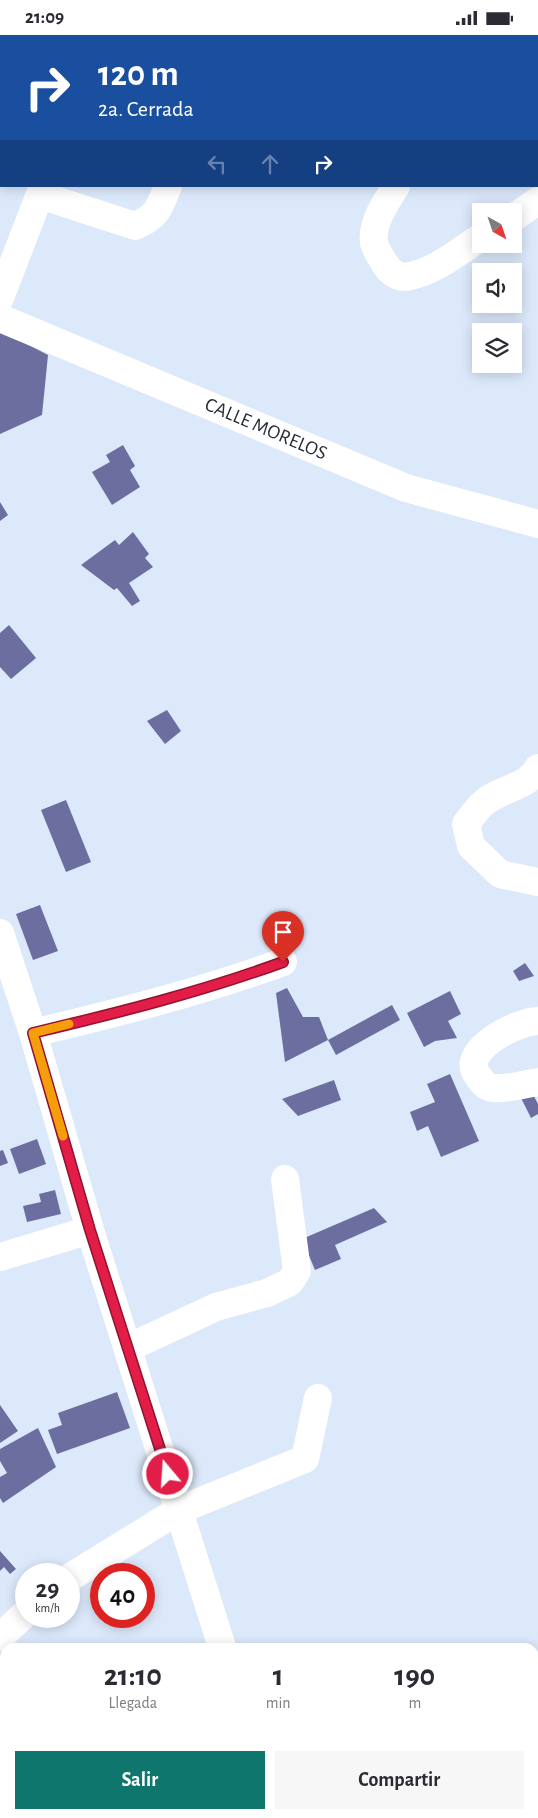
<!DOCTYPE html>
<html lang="es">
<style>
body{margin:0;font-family:"Alegreya Sans",sans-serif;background:#f7f7f7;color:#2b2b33;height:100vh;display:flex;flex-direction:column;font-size:19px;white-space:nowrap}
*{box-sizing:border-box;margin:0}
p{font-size:16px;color:#7c7c81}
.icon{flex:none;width:28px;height:28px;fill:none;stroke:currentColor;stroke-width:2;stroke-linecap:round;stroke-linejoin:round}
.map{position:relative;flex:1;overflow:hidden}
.drawer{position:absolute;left:0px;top:1608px;width:539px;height:176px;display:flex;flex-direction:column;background:#fff;border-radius:15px 15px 0 0;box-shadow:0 2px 12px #0003}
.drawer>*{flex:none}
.banner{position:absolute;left:0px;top:0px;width:539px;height:152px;box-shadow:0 2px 12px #0003;background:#1a4fa0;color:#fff;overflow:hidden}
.needle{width:32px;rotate:140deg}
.buttons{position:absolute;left:472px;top:168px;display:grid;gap:10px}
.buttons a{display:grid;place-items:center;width:50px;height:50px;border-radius:0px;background:#fff;box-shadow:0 2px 12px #0003;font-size:25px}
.speed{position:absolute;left:15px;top:1528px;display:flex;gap:10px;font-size:25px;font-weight:700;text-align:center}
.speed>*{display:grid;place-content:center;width:65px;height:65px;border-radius:50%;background:#fff;box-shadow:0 2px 12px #0003;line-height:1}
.speed small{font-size:12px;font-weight:400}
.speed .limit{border:8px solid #d22;background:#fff;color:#111}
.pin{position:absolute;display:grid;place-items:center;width:42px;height:42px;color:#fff;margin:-51px -21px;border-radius:50% 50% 50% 0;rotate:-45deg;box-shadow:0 0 5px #0007}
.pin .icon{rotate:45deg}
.me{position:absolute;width:55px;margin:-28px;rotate:342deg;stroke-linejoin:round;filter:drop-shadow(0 0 4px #0008)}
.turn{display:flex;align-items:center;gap:18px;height:105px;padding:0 15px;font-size:22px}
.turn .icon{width:65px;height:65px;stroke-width:2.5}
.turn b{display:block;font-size:35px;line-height:42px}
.lanes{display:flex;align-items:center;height:48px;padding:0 15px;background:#0003;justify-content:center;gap:25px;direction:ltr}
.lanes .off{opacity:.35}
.eta{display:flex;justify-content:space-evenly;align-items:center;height:85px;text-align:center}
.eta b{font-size:30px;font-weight:700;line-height:35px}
.action{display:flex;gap:10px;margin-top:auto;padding:10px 15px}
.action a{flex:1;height:58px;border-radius:0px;background:#0f766e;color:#fff;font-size:20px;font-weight:700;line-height:58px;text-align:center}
.action a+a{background:#f7f7f7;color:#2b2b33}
.status{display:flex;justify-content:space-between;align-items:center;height:35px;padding:0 25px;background:#fff;direction:ltr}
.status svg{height:14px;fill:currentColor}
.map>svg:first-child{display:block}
.green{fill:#ddc6f8}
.building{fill:#6b6e9e}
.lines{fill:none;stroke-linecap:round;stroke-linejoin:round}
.minor{stroke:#fff;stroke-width:28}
.route-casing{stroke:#92132f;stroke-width:12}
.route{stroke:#e11d48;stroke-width:9}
.slow{stroke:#f59e0b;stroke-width:9}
.labels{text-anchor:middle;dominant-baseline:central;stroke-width:5;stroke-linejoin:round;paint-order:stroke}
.street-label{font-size:20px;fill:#272e36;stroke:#fff}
</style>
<div class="status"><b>21:09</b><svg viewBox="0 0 49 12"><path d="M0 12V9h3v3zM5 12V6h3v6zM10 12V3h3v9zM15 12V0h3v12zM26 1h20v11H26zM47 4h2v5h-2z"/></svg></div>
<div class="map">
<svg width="538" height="1783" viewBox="0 0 538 1783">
<rect width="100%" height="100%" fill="#dce9fb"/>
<path class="green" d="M431,0H538V40V1Z"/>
<path class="building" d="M0,295L48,320L42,380L0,399Z
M123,410L135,431L130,435L140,452L112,470L92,437L110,427L106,420Z
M0,467L8,480L0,486Z
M133,497L149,519L145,523L153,532L129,548L140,566L132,571L117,553L114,555L81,530L115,505L119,510Z
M9,590L36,623L11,644L0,632V598Z
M167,675L181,696L165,709L147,686Z
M66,765L91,827L66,837L41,775Z
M40,870L58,916L33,925L16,879Z
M525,928L534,941L519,946L513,936Z
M287,953L303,982H319L328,1005L285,1027L276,958Z
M450,956L461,979L448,986L457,1003L435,1006L424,1012L407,978Z
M392,970L400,985L336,1020L328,1005Z
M450,1039L479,1106L441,1122L428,1091L417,1096L410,1077L435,1067L427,1049Z
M334,1045L341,1065L298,1081L282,1064Z
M529,1052L538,1069V1079L531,1083L520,1061Z
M37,1104L46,1129L19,1139L10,1114Z
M3,1115L8,1128L0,1131V1116Z
M55,1155L61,1179L27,1187L23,1171L41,1167L39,1159Z
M374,1173L387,1187L335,1210L341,1224L315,1235L302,1204Z
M117,1357L130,1393L57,1419L48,1395L62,1390L58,1378Z
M0,1370L18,1396L0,1408Z
M38,1393L56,1432L3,1468L0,1463V1442L7,1438L0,1426V1414Z
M0,1516L16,1534L10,1539L4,1532L0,1536Z
M101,1554V1581L90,1561Z
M102,1581H116L105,1588Z
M0,1773L8,1783H0Z"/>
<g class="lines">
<path class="minor" d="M147,0L152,1
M13,1L14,0
M0,20L1,18
M396,151C386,167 371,188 374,208C376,215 381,222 385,229C390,238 400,244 410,241C434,237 461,215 481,202
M40,160L135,191C158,181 159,173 168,151
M514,182L538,166
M0,263L43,151
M0,283L406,453L538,489
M538,733C528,752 503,753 486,766C478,772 472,781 466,789L471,811L500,839L538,847
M0,898L33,998L90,1195L222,1612
M538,986C518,986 457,1016 478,1041C481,1046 486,1052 492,1053C506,1055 524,1049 538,1047
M33,998C117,978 201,957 283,927
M0,1222L90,1195
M128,1313L216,1272L267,1258L290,1247L297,1236L285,1144
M69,1543L179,1475L305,1424L318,1363
M0,1602L26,1578
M534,1705L538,1704
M273,1779L274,1783
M243,1783L247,1779"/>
</g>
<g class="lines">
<g class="route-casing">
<path id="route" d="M168,1439L90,1195L33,998C117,978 201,957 283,927"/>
</g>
<use href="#route" class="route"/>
<path class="slow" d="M63,1101L33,998L69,989"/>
</g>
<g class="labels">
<g class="street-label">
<text transform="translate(266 394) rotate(23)">CALLE MORELOS</text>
</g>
</g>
</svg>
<div class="buttons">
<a><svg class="needle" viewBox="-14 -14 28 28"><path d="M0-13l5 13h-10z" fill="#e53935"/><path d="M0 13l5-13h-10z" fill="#7c7c81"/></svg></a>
<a><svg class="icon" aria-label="sound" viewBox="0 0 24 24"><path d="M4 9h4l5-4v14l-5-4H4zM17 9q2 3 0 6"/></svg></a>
<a><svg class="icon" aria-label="layers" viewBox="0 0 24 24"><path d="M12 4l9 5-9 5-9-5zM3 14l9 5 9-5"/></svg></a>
</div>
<div class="speed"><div>29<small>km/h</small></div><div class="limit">40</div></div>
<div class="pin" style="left:283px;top:927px;background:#d93025"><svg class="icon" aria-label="arrive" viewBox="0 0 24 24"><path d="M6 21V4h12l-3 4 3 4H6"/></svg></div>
<svg class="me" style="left:168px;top:1439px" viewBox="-20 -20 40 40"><circle r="17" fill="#e11d48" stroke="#fff" stroke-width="3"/><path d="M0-11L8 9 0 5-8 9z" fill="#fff"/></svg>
<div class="banner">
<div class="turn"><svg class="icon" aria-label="right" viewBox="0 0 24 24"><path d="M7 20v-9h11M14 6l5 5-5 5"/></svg><div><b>120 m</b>2a. Cerrada</div></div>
<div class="lanes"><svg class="icon off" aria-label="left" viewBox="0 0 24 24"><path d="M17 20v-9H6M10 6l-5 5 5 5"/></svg><svg class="icon off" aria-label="ahead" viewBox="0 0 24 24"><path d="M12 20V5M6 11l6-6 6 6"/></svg><svg class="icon" aria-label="right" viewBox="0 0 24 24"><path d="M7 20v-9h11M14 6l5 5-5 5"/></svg></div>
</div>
<section class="drawer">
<div class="eta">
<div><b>21:10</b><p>Llegada</p></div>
<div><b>1</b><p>min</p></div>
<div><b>190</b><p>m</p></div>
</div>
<div class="action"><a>Salir</a><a>Compartir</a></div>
</section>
</div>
